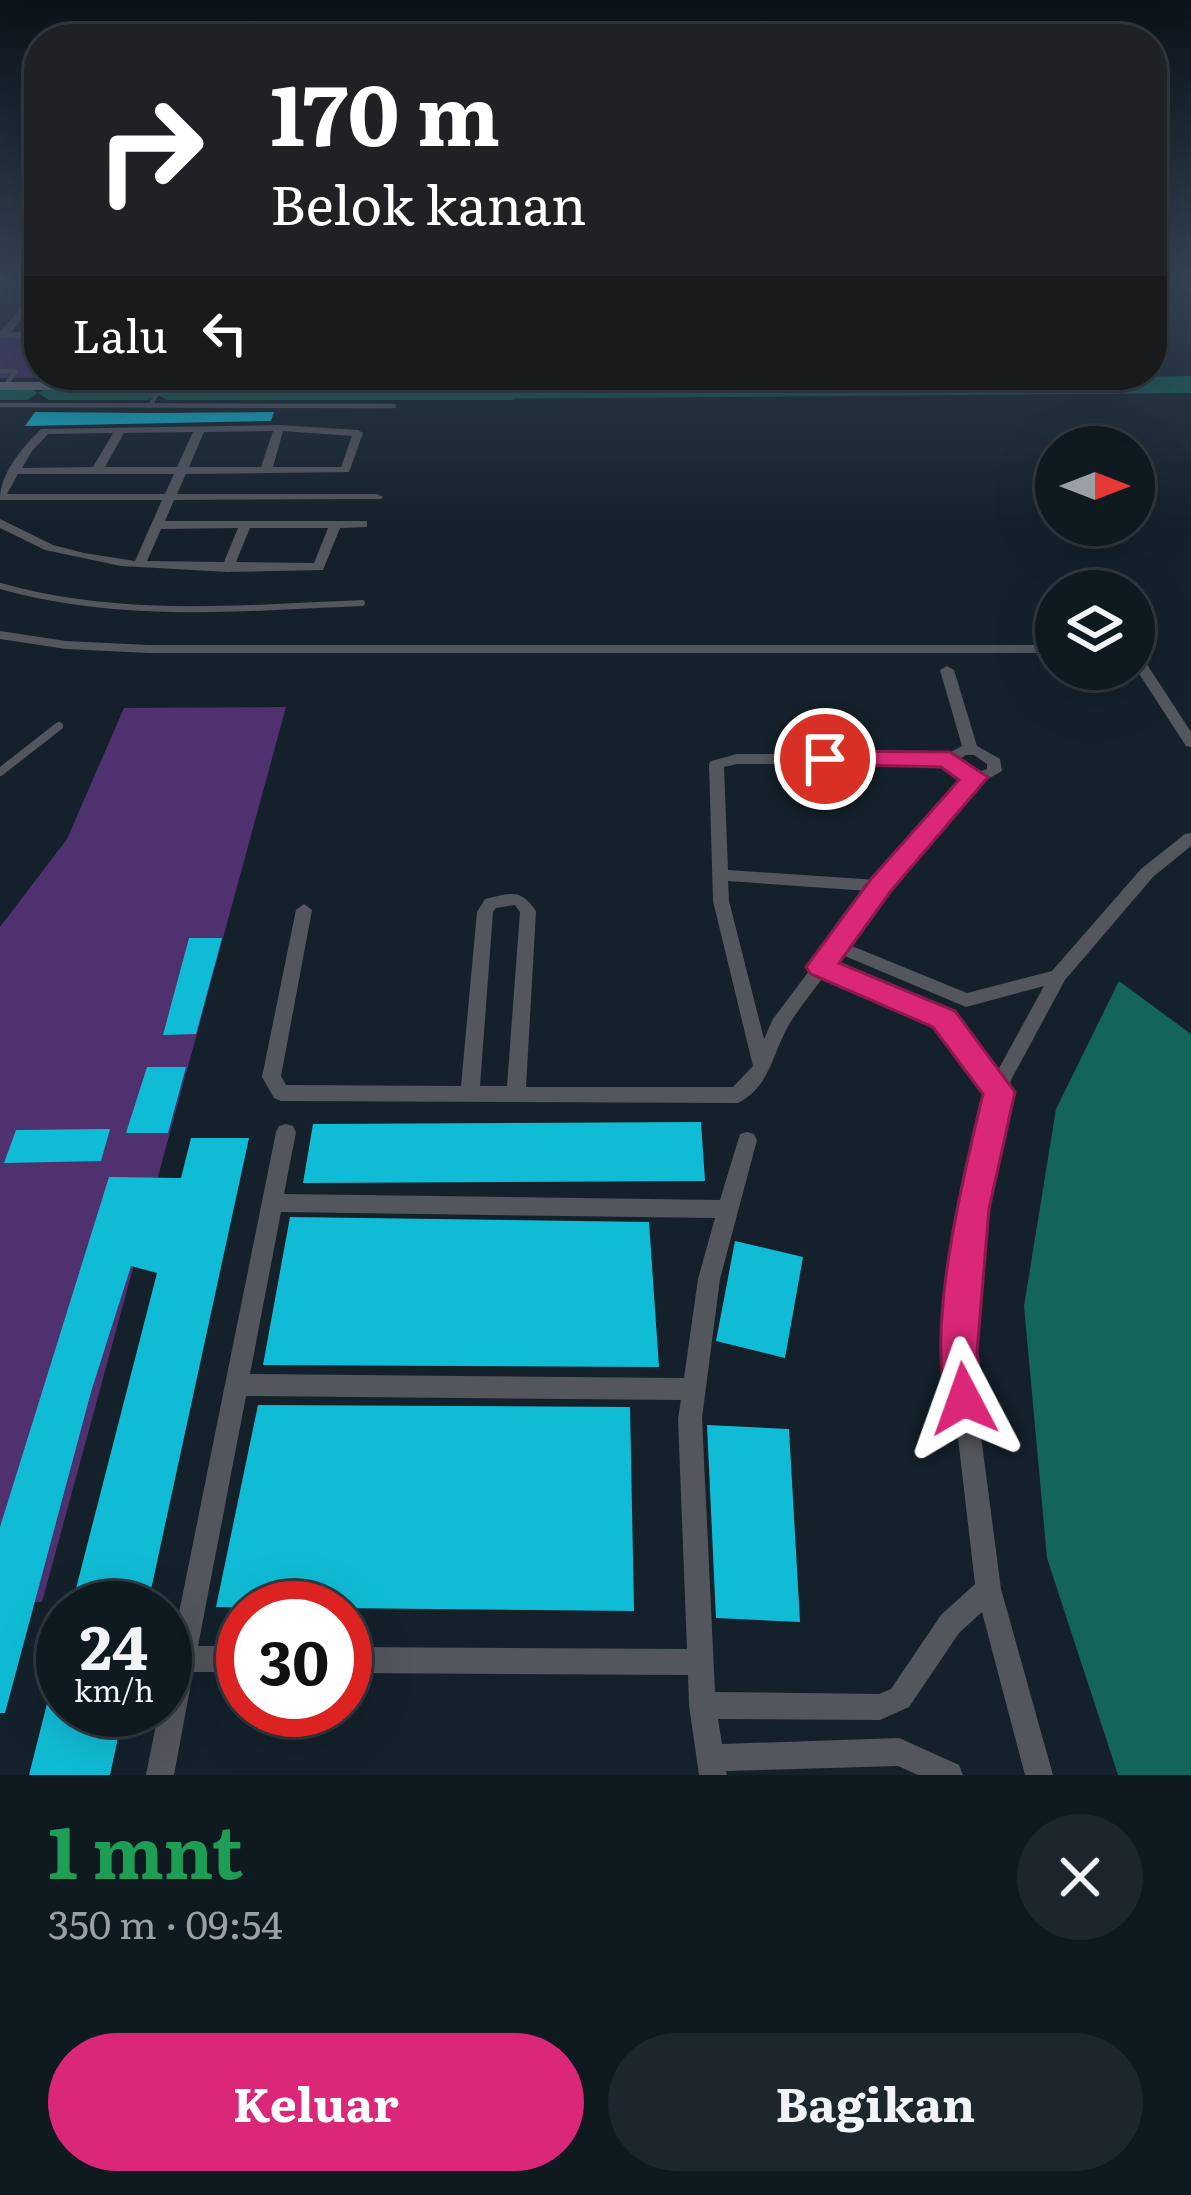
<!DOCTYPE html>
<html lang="id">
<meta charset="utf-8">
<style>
body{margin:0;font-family:Literata,serif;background:#1d262d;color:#f1f3f6;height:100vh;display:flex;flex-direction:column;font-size:45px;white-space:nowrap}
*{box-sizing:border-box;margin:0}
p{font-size:39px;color:#9ba0a5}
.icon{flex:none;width:66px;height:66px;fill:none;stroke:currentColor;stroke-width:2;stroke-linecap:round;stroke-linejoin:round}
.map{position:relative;height:1775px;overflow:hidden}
.side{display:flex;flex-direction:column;background:#0f1920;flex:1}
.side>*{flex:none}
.banner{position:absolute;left:24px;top:24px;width:1143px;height:366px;border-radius:48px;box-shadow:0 12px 48px #0002,0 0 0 3px #2f383e;background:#202124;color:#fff;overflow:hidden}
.needle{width:78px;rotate:90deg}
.tools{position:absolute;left:1035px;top:426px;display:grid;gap:24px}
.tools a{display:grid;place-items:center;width:120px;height:120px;border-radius:50%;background:#0f1920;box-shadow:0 12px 48px #0002,0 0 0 3px #2f383e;font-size:60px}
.speed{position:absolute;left:36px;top:1581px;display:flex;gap:24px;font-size:60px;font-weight:700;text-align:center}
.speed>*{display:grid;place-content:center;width:156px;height:156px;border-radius:50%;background:#0f1920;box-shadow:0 12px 48px #0002,0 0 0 3px #2f383e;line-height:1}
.speed small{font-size:30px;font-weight:400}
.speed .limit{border:18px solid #d22;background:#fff;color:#111}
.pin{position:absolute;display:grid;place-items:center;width:102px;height:102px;color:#fff;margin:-51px;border:6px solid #fff;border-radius:50%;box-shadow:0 3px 12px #0007}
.me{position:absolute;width:132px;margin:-66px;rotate:356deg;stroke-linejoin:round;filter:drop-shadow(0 0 9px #0008)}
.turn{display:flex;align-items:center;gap:42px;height:252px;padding:0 48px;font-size:54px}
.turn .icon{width:156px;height:156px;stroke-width:2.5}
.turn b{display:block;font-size:84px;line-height:102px}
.then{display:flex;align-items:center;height:114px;padding:0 48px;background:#0003;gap:24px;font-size:45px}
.round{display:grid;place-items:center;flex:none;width:126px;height:126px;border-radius:63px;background:#1d262d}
.summary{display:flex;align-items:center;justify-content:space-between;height:204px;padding:0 48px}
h1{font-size:72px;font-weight:700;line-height:90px;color:#1e9e55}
.action{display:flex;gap:24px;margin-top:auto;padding:24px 48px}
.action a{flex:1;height:138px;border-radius:72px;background:#db2777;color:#fff;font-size:48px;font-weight:700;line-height:138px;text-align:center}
.action a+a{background:#1d262d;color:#f1f3f6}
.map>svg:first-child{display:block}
.green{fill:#503170}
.water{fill:#136459}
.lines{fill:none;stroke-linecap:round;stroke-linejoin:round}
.river{fill:#136459;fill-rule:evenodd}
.building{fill:#10bcd5}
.lane-far2{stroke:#54565d;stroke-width:4.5}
.lane-far1{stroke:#54565d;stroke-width:6}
.lane{stroke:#54565d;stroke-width:8}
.street{fill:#54565d;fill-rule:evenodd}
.secondary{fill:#727581;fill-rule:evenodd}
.route{fill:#db2777;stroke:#8e194d;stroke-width:3}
</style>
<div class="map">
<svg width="1191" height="1775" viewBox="0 0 1191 1775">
<rect width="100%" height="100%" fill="#14212b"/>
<path class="green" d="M0,337H39V375H222L0,378Z
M286,707L42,1602L0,1603V927L67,839L124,708Z"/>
<path class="water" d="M424,375H461L508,386L1191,376V393L490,399L468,396L464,386L423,379Z
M1119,981L1191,1034V1775H1118L1047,1558L1024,1306L1056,1109Z"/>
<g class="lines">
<path class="river" d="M0,386H27L38,393L49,386H148L158,391L167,386H512L523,393L512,400H167L158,395L148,400H49L38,393L27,400H0Z"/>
</g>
<path class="building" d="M35,412L149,413L274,412L271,421L25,426Z
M189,938H222L196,1034L163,1035Z
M147,1067H186L168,1133H126Z
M701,1122L705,1181L303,1183L313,1124Z
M110,1129L101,1161L4,1163L16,1130Z
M191,1138H249L147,1608H71L157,1273L131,1266L91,1392L5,1713H0V1527L109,1177L181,1178Z
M290,1217L649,1222L659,1367L263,1365Z
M735,1241L803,1257L785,1358L716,1341Z
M258,1405L630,1407L634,1611L216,1607Z
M707,1425L789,1429L800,1622L716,1618Z
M57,1664L63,1665V1710H124L110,1775H29Z"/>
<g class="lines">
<path class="lane-far2" d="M0,371H16L5,386
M0,405L394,406
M150,406L161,386"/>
<path class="lane-far1" d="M0,586C119,620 240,608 362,603"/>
<path class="lane" d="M0,772L59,726"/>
<path class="street" d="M0,282H39V288H0Z
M39,288V297L11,332H39V338H0V332Z
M279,425L358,430L363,433L349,472L186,474L177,494H377L383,497L381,499L174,500L165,521H367V527L340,528L323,570L228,572L121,566L45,550L0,528V519L53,545L84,553L135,561L162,500H0C0,473 22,448 41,429ZM273,431L261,467H189L204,432ZM283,431L352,436L341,467H273ZM193,432L177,467H105L124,433ZM113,433L93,467L22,468L32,451L48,434ZM18,474H174L165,494H7ZM238,528L224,562L147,561L161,529ZM250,528H328L314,563L236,562Z
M0,631L66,641L148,645H1056V653H148L66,649L0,639Z
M1134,651L1139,652L1191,732V747L1186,746L1134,666Z
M947,666L954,670L977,746L1000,759L1002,771L988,779L980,780L887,890L847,944L967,993L1052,971L1141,869L1185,834L1191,833V846L1153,877L1065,980L1011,1080L982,1209L970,1352L1001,1589L1053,1775H1025L982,1612L959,1633L909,1707L880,1720L718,1719L722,1744L899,1738L959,1765L963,1775H918L898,1766L726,1771L727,1775H699L689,1705L688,1675L345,1673V1647L687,1649L678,1418L681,1400L246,1396L198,1646H243V1672H193L174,1775H146L159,1710H165V1682L276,1132L279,1126L286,1124L293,1126L296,1132L284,1194L720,1200L740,1134L747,1132L754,1134L757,1140L720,1279L702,1418L715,1692L879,1694L891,1689L941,1615L975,1584L948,1352L962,1209L990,1092L955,1041L938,1024L824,976C813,991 800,1007 790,1023C772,1052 772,1085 738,1103L281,1101L274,1098L262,1077L296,910L304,904L312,910L281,1076L286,1085L461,1086L477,912L485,899C510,893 521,888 536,911L526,1087H733L753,1066L713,901L709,764L711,761L737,754H947L962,746L940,670ZM966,755H974L987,764V769L981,771L965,769L958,760ZM737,764H946L955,776L966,778L877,880L728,870L724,767ZM728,881L869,891L773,1019L764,1039L729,901ZM515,905L520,912L507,1086H480L493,912L496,908ZM840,954L966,1007L1044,986L997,1072L967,1031L950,1014L832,965ZM281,1212L715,1218L698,1279L684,1378L250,1374Z"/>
<path class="secondary" d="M390,375H407L385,389L0,390V382L382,381Z"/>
</g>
<linearGradient id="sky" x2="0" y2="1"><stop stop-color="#0b1218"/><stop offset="0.53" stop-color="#344355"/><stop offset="1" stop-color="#344355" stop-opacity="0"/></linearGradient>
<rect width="1191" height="529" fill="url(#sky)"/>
<path class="route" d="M825,751L950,752L988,777L890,892L839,963L955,1011L1015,1092L989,1209L977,1352L983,1399L978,1412L964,1417L951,1412C921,1342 965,1169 983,1094L933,1027L811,974L806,967L871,879L959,780L941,767L817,764L813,759Z"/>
</svg>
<div class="tools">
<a><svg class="needle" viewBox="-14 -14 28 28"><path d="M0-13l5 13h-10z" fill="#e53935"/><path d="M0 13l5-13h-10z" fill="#9ba0a5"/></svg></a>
<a><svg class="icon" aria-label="layers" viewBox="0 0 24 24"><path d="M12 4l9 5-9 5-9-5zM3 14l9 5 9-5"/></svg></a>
</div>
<div class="speed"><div>24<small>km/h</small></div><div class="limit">30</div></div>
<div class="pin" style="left:825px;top:759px;background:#d93025"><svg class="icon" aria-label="arrive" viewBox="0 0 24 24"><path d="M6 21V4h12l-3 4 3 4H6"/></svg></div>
<svg class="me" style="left:964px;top:1399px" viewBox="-20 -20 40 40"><path d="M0-17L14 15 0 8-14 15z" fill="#db2777" stroke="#fff" stroke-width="4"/></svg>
<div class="banner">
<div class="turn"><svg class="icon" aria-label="right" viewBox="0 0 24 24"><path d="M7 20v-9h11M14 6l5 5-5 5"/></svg><div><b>170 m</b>Belok kanan</div></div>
<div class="then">Lalu<svg class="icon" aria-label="left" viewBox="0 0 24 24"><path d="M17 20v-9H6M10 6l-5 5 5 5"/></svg></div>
</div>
</div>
<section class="side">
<div class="summary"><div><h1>1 mnt</h1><p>350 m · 09:54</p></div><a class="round"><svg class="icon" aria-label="close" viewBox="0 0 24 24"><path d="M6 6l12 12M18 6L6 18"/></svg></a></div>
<div class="action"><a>Keluar</a><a>Bagikan</a></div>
</section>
